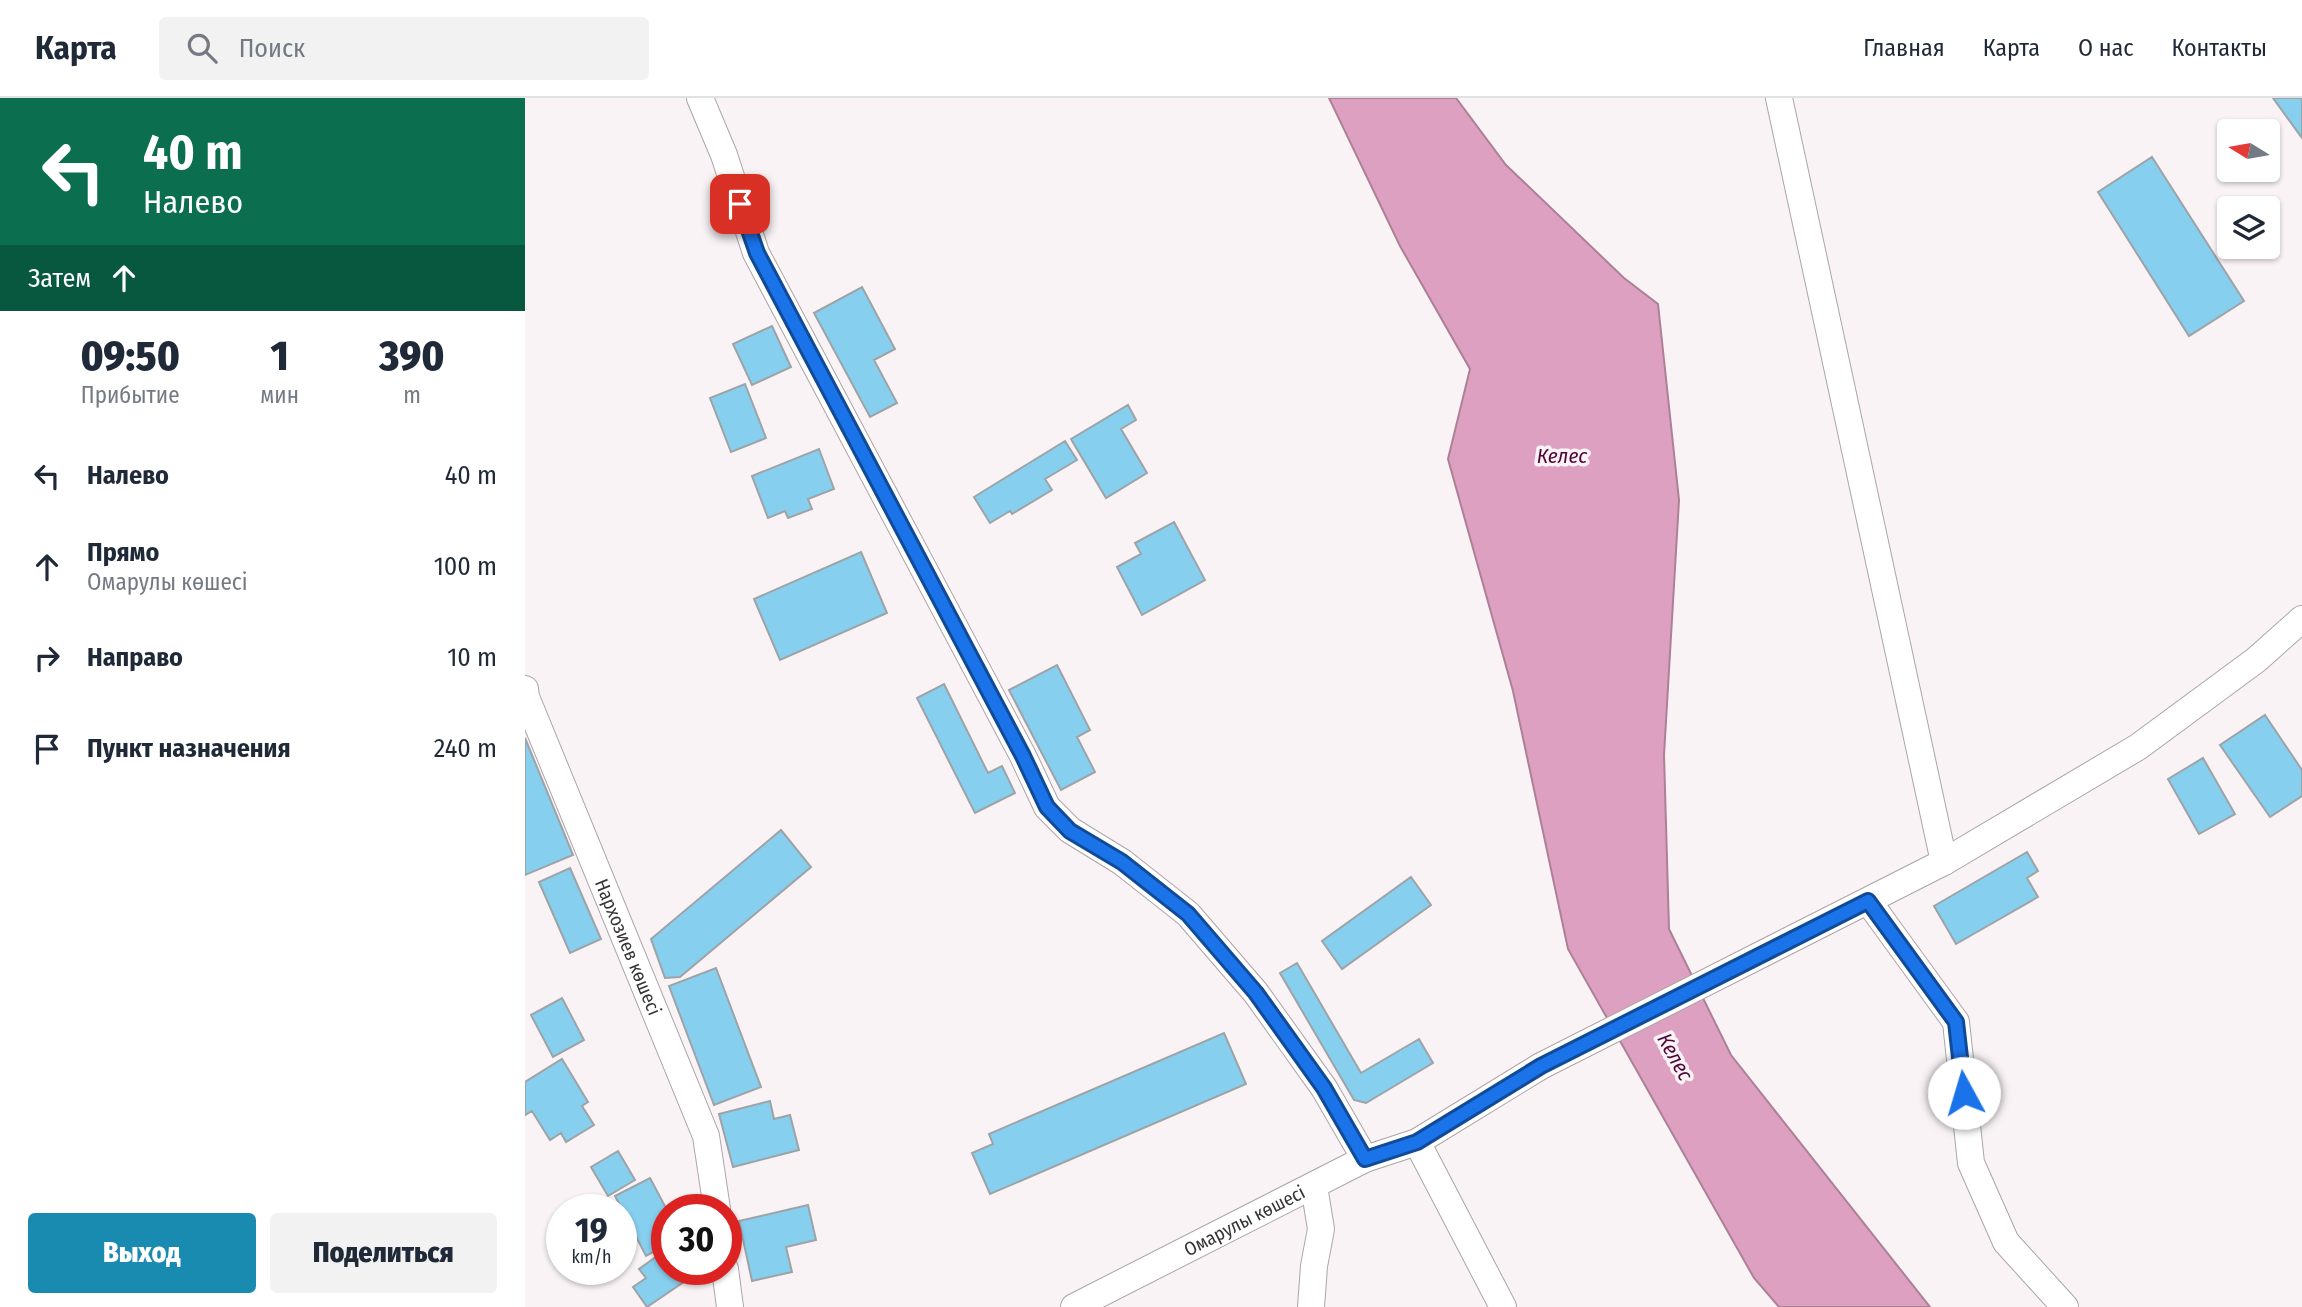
<!DOCTYPE html>
<html lang="ru">
<meta charset="utf-8">
<style>
body{margin:0;font-family:"Fira Sans Condensed",sans-serif;background:#f2f2f3;color:#1f2937;height:100vh;display:flex;flex-direction:column;font-size:26px;white-space:nowrap}
*{box-sizing:border-box;margin:0}
p{font-size:23px;color:#747a83}
.icon{flex:none;width:38px;height:38px;fill:none;stroke:currentColor;stroke-width:2;stroke-linecap:round;stroke-linejoin:round}
.map{position:relative;flex:1;overflow:hidden}
.sheet{display:flex;flex-direction:column;background:#fff;width:525px}
.sheet>*{flex:none}
.top-card{background:#0b6e4f;color:#fff;overflow:hidden}
.needle{width:46px;rotate:281deg}
.fabs{position:absolute;left:1692px;top:21px;display:grid;gap:14px}
.fabs a{display:grid;place-items:center;width:63px;height:63px;border-radius:7px;background:#fff;box-shadow:0 2px 5px #0004;font-size:35px}
.speed{position:absolute;left:21px;top:1096px;display:flex;gap:14px;font-size:35px;font-weight:700;text-align:center}
.speed>*{display:grid;place-content:center;width:91px;height:91px;border-radius:50%;background:#fff;box-shadow:0 2px 5px #0004;line-height:1}
.speed small{font-size:18px;font-weight:400}
.speed .limit{border:10px solid #d22;background:#fff;color:#111}
.pin{position:absolute;display:grid;place-items:center;width:60px;height:60px;color:#fff;margin:-30px;border-radius:14px;box-shadow:0 4px 10px #0006}
.me{position:absolute;width:77px;margin:-38px;rotate:354deg;stroke-linejoin:round;filter:drop-shadow(0 0 5px #0008)}
.turn{display:flex;align-items:center;gap:24px;height:147px;padding:0 28px;font-size:32px}
.turn .icon{width:91px;height:91px;stroke-width:2.5}
.turn b{display:block;font-size:49px;line-height:60px}
.then{display:flex;align-items:center;height:66px;padding:0 28px;background:#0003;gap:14px;font-size:26px}
.eta{display:flex;justify-content:space-evenly;align-items:center;height:119px;text-align:center}
.eta b{font-size:42px;font-weight:800;line-height:49px}
.action{display:flex;gap:14px;margin-top:auto;padding:14px 28px}
.action a{flex:1;height:80px;border-radius:7px;background:#1a8bb0;color:#fff;font-size:28px;font-weight:800;line-height:80px;text-align:center}
.action a+a{background:#f2f2f3;color:#1f2937}
ul{padding:0;list-style:none}
li{display:flex;align-items:center;gap:21px;height:91px;padding:0 28px}
li div{flex:1}
li b{display:block;font-size:26px}
li em{font-style:normal}
header{display:flex;align-items:center;gap:42px;box-sizing:border-box;height:98px;padding:0 35px;background:#fff;border-bottom:2px solid #e0e1e3}
header strong{font-size:33px}
nav{display:flex;gap:38px;margin-inline-start:auto;font-size:24px}
.search{width:490px;height:63px;background:#f2f2f3;display:flex;align-items:center;gap:18px;box-sizing:border-box;padding:0 24px;border-radius:7px;color:#747a83;font-size:26px}
main{display:flex;flex:1;min-height:0}
.map>svg:first-child{display:block}
.water{fill:#dea0c0;stroke:#ac8096;stroke-width:2}
.building{fill:#87cfee;stroke:#9da3a6;stroke-width:2}
.lines{fill:none;stroke-linecap:round;stroke-linejoin:round}
.street-casing{stroke:#aba5a8;stroke-width:28}
.street{stroke:#fff;stroke-width:26}
.route-casing{stroke:#114b97;stroke-width:18}
.route{stroke:#1a73e8;stroke-width:12}
.labels{text-anchor:middle;dominant-baseline:central;stroke-width:7;stroke-linejoin:round;paint-order:stroke}
.street-label{font-size:19px;fill:#363435;stroke:#f9f3f6}
.water-label{font-size:21px;font-style:italic;fill:#4e0535;stroke:#f9f3f6}
</style>
<header>
<strong>Карта</strong>
<div class="search"><svg class="icon" aria-label="search" viewBox="0 0 24 24"><circle cx="10" cy="10" r="6"/><path d="M15 15l6 6"/></svg>Поиск</div>
<nav><a>Главная</a><a>Карта</a><a>О нас</a><a>Контакты</a></nav>
</header>
<main>
<section class="sheet">
<div class="top-card">
<div class="turn"><svg class="icon" aria-label="left" viewBox="0 0 24 24"><path d="M17 20v-9H6M10 6l-5 5 5 5"/></svg><div><b>40 m</b>Налево</div></div>
<div class="then">Затем<svg class="icon" aria-label="ahead" viewBox="0 0 24 24"><path d="M12 20V5M6 11l6-6 6 6"/></svg></div>
</div>
<div class="eta">
<div><b>09:50</b><p>Прибытие</p></div>
<div><b>1</b><p>мин</p></div>
<div><b>390</b><p>m</p></div>
</div>
<ul>
<li><svg class="icon" aria-label="left" viewBox="0 0 24 24"><path d="M17 20v-9H6M10 6l-5 5 5 5"/></svg><div><b>Налево</b></div><em>40 m</em></li>
<li><svg class="icon" aria-label="ahead" viewBox="0 0 24 24"><path d="M12 20V5M6 11l6-6 6 6"/></svg><div><b>Прямо</b><p>Омарулы көшесі</p></div><em>100 m</em></li>
<li><svg class="icon" aria-label="right" viewBox="0 0 24 24"><path d="M7 20v-9h11M14 6l5 5-5 5"/></svg><div><b>Направо</b></div><em>10 m</em></li>
<li><svg class="icon" aria-label="arrive" viewBox="0 0 24 24"><path d="M6 21V4h12l-3 4 3 4H6"/></svg><div><b>Пункт назначения</b></div><em>240 m</em></li>
</ul>
<div class="action"><a>Выход</a><a>Поделиться</a></div>
</section>
<div class="map">
<svg width="1777" height="1209" viewBox="0 0 1777 1209">
<rect width="100%" height="100%" fill="#f9f3f6"/>
<path class="water" d="M804,0H931L981,67L1099,180L1133,206L1154,402L1139,657L1144,831L1206,957L1405,1209H1254L1229,1180L1043,851L988,593L923,361L945,271L875,148Z"/>
<path class="building" d="M1748,0H1777V40Z
M1627,59L1719,203L1664,238L1573,94Z
M337,189L370,251L349,262L372,305L345,319L289,215Z
M247,228L266,269L227,287L208,246Z
M220,286L241,340L206,354L185,300Z
M603,307L611,322L596,331L622,375L581,400L546,341Z
M540,343L552,362L520,381L527,392L487,416L485,413L465,425L449,399Z
M294,351L309,391L283,401L287,411L263,420L260,413L243,420L227,378Z
M649,424L680,482L617,517L592,469L616,456L610,445Z
M336,454L362,515L255,562L229,501Z
M532,567L565,632L552,639L570,674L536,692L484,592Z
M419,586L463,675L477,668L490,695L450,715L392,600Z
M1740,617L1777,672V698L1745,719L1695,647Z
M0,640L48,757L0,777Z
M1678,660L1710,716L1674,736L1643,681Z
M256,732L286,769L155,879L140,880L126,841Z
M1502,754L1513,773L1502,780L1513,799L1431,846L1409,808Z
M45,770L76,841L45,855L14,784Z
M886,779L906,807L817,871L797,843Z
M772,865L836,975L894,941L908,965L841,1005L829,1002L755,875Z
M191,870L236,989L189,1007L144,888Z
M37,900L59,942L28,959L6,917Z
M699,935L721,986L465,1096L447,1055L468,1046L464,1036Z
M37,961L63,1004L57,1008L69,1027L41,1044L36,1035L25,1042L7,1013L0,1017V984Z
M245,1003L249,1021L265,1017L274,1052L208,1069L194,1016Z
M93,1053L110,1082L83,1098L66,1069Z
M125,1080L142,1112V1147L121,1158L90,1098Z
M283,1107L291,1142L261,1149L267,1174L227,1183L214,1123Z
M142,1151V1171H164L169,1177L122,1209L108,1189L121,1180L114,1171Z"/>
<g class="lines">
<g class="street-casing">
<g id="street">
<path d="M175,0L199,57L231,155L498,658L522,709L545,732L597,764L663,816L731,895L799,990L840,1061"/>
<path d="M1254,0L1419,764"/>
<path id="s1" d="M0,591L1,599L181,1038L192,1111"/>
<path d="M1343,803L1431,924L1446,1065L1481,1144L1540,1209"/>
<path d="M892,1044L978,1209"/>
<path d="M200,1171L205,1209"/>
<path id="s2" d="M549,1209L840,1061L892,1044L1016,968L1419,764L1613,649L1731,562L1777,521"/>
<path d="M786,1209L789,1168L796,1131L789,1088"/>
</g>
</g>
<use href="#street" class="street"/>
</g>
<g class="lines">
<g class="route-casing">
<path id="route" d="M215,106L232,155L498,658L522,709L545,733L597,764L663,816L731,895L799,990L840,1061L892,1044L1016,968L1343,803L1431,924L1439,995"/>
</g>
<use href="#route" class="route"/>
</g>
<g class="labels">
<g class="street-label">
<text stroke="none"><textPath href="#s1" startOffset="278">Нархозиев көшесі</textPath></text>
<text stroke="none"><textPath href="#s2" startOffset="191">Омарулы көшесі</textPath></text>
</g>
<g class="water-label">
<text x="1037" y="358">Келес</text>
<text transform="translate(1150 959) rotate(61)">Келес</text>
</g>
</g>
</svg>
<div class="fabs">
<a><svg class="needle" viewBox="-14 -14 28 28"><path d="M0-13l5 13h-10z" fill="#e53935"/><path d="M0 13l5-13h-10z" fill="#747a83"/></svg></a>
<a><svg class="icon" aria-label="layers" viewBox="0 0 24 24"><path d="M12 4l9 5-9 5-9-5zM3 14l9 5 9-5"/></svg></a>
</div>
<div class="speed"><div>19<small>km/h</small></div><div class="limit">30</div></div>
<div class="pin" style="left:215px;top:106px;background:#d93025"><svg class="icon" aria-label="arrive" viewBox="0 0 24 24"><path d="M6 21V4h12l-3 4 3 4H6"/></svg></div>
<svg class="me" style="left:1439px;top:995px" viewBox="-20 -20 40 40"><circle r="19" fill="#fff"/><path d="M0-13L10 11 0 6-10 11z" fill="#1a73e8"/></svg>
</div>
</main>
